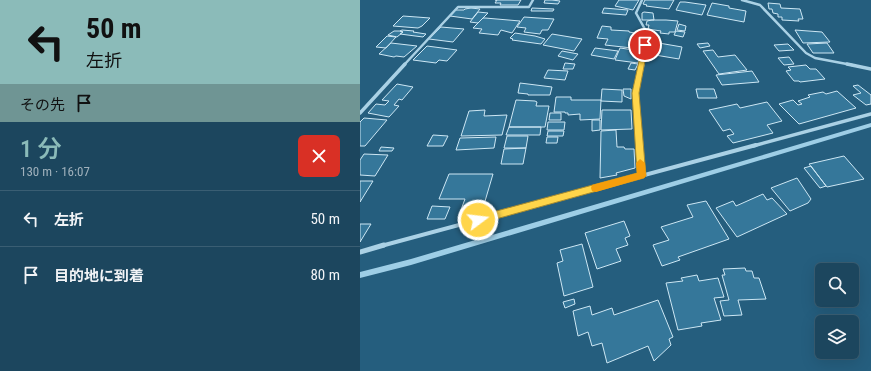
<!DOCTYPE html>
<html lang="ja">
<meta charset="utf-8">
<style>
body{margin:0;font-family:"Roboto Condensed","Noto Sans JP",sans-serif;background:#254d64;color:#f1f3f6;height:100vh;display:flex;flex-direction:column;font-size:15px;white-space:nowrap}
*{box-sizing:border-box;margin:0}
p{font-size:13px;color:#a0b1bc}
.icon{flex:none;width:22px;height:22px;fill:none;stroke:currentColor;stroke-width:2;stroke-linecap:round;stroke-linejoin:round}
.map{position:relative;flex:1;overflow:hidden}
.side{display:flex;flex-direction:column;background:#1c465e;width:360px}
.side>*{flex:none}
.hud{background:#8bbbb9;color:#111;overflow:hidden}
.tools{position:absolute;left:455px;top:263px;display:grid;gap:8px}
.tools a{display:grid;place-items:center;width:44px;height:44px;border-radius:6px;background:#1c465e;box-shadow:0 4px 16px #0002,0 0 0 1px #3a5e73;font-size:20px}
.pin{position:absolute;display:grid;place-items:center;width:34px;height:34px;color:#fff;margin:-17px;border:2px solid #fff;border-radius:50%;box-shadow:0 1px 4px #0007}
.me{position:absolute;width:44px;margin:-22px;rotate:75deg;stroke-linejoin:round;filter:drop-shadow(0 0 3px #0008)}
.turn{display:flex;align-items:center;gap:14px;height:84px;padding:0 20px;font-size:18px}
.turn .icon{width:52px;height:52px;stroke-width:2.5}
.turn b{display:block;font-size:28px;line-height:34px}
.then{display:flex;align-items:center;height:38px;padding:0 20px;background:#0003;gap:8px;font-size:15px}
.round{display:grid;place-items:center;flex:none;width:42px;height:42px;border-radius:6px;background:#254d64}
.head{display:flex;align-items:center;justify-content:space-between;height:68px;padding:0 20px}
h1{font-size:24px;font-weight:600;line-height:30px;color:#8bbbb9}
ul{padding:0;list-style:none}
li{display:flex;align-items:center;gap:12px;height:56px;padding:0 20px;border-top:1px solid #3a5e73}
li div{flex:1}
li b{display:block;font-size:15px}
li em{font-style:normal}
main{display:flex;flex:1;min-height:0}
.map>svg:first-child{display:block}
.lines{fill:none;stroke-linecap:round;stroke-linejoin:round}
.stream{fill:#9ecee6;fill-rule:evenodd}
.building{fill:#35779a;stroke:#cde7f4}
.minor-far3{stroke:#aad1e5;stroke-width:2.5}
.minor-far2{stroke:#aad1e5;stroke-width:3.5}
.minor-far1{stroke:#aad1e5;stroke-width:4}
.minor{stroke:#aad1e5;stroke-width:5}
.route{fill:#ffd54a;stroke:#a68a30}
.slow{fill:#f59e0b}
</style>
<main>
<section class="side">
<div class="hud">
<div class="turn"><svg class="icon" aria-label="left" viewBox="0 0 24 24"><path d="M17 20v-9H6M10 6l-5 5 5 5"/></svg><div><b>50 m</b>左折</div></div>
<div class="then">その先<svg class="icon" aria-label="arrive" viewBox="0 0 24 24"><path d="M6 21V4h12l-3 4 3 4H6"/></svg></div>
</div>
<div class="head"><div><h1>1 分</h1><p>130 m · 16:07</p></div><a class="round" style="background:#d93025;color:#fff"><svg class="icon" aria-label="close" viewBox="0 0 24 24"><path d="M6 6l12 12M18 6L6 18"/></svg></a></div>
<ul>
<li><svg class="icon" aria-label="left" viewBox="0 0 24 24"><path d="M17 20v-9H6M10 6l-5 5 5 5"/></svg><div><b>左折</b></div><em>50 m</em></li>
<li><svg class="icon" aria-label="arrive" viewBox="0 0 24 24"><path d="M6 21V4h12l-3 4 3 4H6"/></svg><div><b>目的地に到着</b></div><em>80 m</em></li>
</ul>
</section>
<div class="map">
<svg width="511" height="371" viewBox="0 0 511 371">
<rect width="100%" height="100%" fill="#255e7e"/>
<g class="lines">
<path class="stream" d="M511,123V127L51,265L0,278V272L51,259Z"/>
</g>
<path class="building" d="M135,0H161L158,5H140L141,3H135L137,0Z
M185,0H192L200,1L198,4L184,3Z
M259,0H279L273,10L255,6Z
M285,0H314L309,9L286,6L287,5L283,4Z
M320,2H325L346,5L342,15L316,10Z
M352,3L369,6V8L386,11L384,22L347,15Z
M408,3L420,4L421,8L440,9L443,19H438L439,21L422,20V17H418V14L413,13L412,9H409Z
M111,8L120,9L112,19L90,16L96,10H104L105,9Z
M172,8L194,9L193,11H171Z
M244,8L268,10L266,15L242,13Z
M118,12L128,13L118,23L110,22Z
M284,12L293,13L294,20H282V13Z
M43,16L70,18L62,26L58,28L33,26Z
M164,17L194,19L188,30H182L180,34L164,32L166,28L157,27Z
M123,18H125L160,21L152,33L141,30L138,35L119,33L122,29L113,28Z
M292,20H306L318,21L315,32H309V34L300,33L301,31L288,29L289,25H286L287,21Z
M319,24L326,26L325,31L317,30Z
M242,26L251,27V30L269,31V32L275,33L272,41L284,42L281,49L245,45L248,39L237,38Z
M81,27L104,29L93,42L69,39Z
M42,30L54,31L53,32L66,34L63,37L40,34L43,32L40,31Z
M435,30L462,32L470,42L443,43Z
M34,31H40L43,32L37,37L28,35Z
M316,31L325,32L323,37L314,35Z
M277,32L283,33L284,42L273,40Z
M155,33L175,36L185,39L181,44L152,40L153,39L150,38Z
M192,34L222,39L214,51L183,45Z
M27,36L36,37L26,48L16,47Z
M293,42L322,47L319,59L289,54Z
M31,43L57,46L44,57L36,56L34,57L19,54Z
M348,43L350,46L340,48L337,44Z
M467,43L474,53H453L447,44Z
M428,44L434,50L419,51L414,45Z
M67,46L97,50L87,61L79,60L76,63L53,60Z
M235,48L258,51L254,59L231,55Z
M260,48L281,51L278,63L255,60Z
M353,50L358,57L375,55L387,70L359,74L343,51Z
M202,51L218,54L213,60L198,56Z
M429,57L434,64L424,65L418,58Z
M205,63L215,64L213,69H203Z
M271,63L278,64L275,70L268,69Z
M446,65L450,69H456L465,79L440,82L439,81H434L426,71L431,70L428,67Z
M188,70L208,71L205,80L184,78Z
M392,71L399,82L362,85L356,75Z
M160,83L192,87L190,95H168V94L158,93Z
M37,84L53,87L42,100L39,99L34,105L39,106L29,117L8,113L16,104L25,105L29,101L22,100Z
M498,85L511,95V104L506,105L493,95L501,93L493,86Z
M242,89L262,90V102L241,101Z
M263,89H271V99L264,96Z
M336,89H354L357,98H338Z
M477,91L496,108L439,124L419,104L433,100L438,105L442,104L438,101L450,97L448,95L463,92L466,94Z
M196,97H211V100H241L240,119L220,120V114L208,115V113H205V112H194Z
M156,100L175,101L177,102L176,106H189L185,127H149Z
M407,102L422,121L407,125L413,133L373,143L367,136L374,134L370,129L363,131L349,110L377,104L380,108Z
M125,110L124,116L147,115L142,135L101,136L109,111Z
M242,110H271L272,129L241,130Z
M190,113H201V120H189Z
M4,118L27,120L5,146H0V122Z
M232,120H240V130L232,131Z
M188,122H205L204,130H187Z
M149,127H181L180,135H146Z
M256,130L257,147H264L265,149H274L275,168L256,173L257,175L240,178L241,131Z
M188,131H204L203,136H187Z
M73,135L88,136L83,146H67Z
M147,136H168L166,148H144Z
M136,137L134,148L96,150L100,138Z
M187,137H198L197,143H186Z
M21,147L34,148L32,151H19Z
M166,148L163,164H141L144,149Z
M4,154L28,155L15,176L0,175V160Z
M484,156L504,179L467,187L449,164Z
M451,166L466,186L460,188L444,168Z
M89,174H133L123,208L99,215L105,199H79Z
M437,178L451,199L448,203L430,211L411,188Z
M0,181H13L0,202Z
M403,194L407,200L412,198L427,214L377,237L356,208L373,201L376,206Z
M346,201L369,239L318,257L320,260L302,266L293,245L309,240L301,227L333,217L327,205Z
M72,206L90,207L85,219H67Z
M264,221L270,236L265,238L268,245L256,249L261,261L237,269L225,233Z
M0,224H11L0,242Z
M222,244L233,287L204,296L197,263L203,261L200,250Z
M385,268L386,271H392L394,278H399L406,299L378,300L382,315L364,316L360,301L369,300L362,275H365L363,269Z
M337,275L339,281L358,278L364,297L354,298L361,320L341,323L342,326L318,330L306,283L323,281L321,278Z
M214,299L215,304L205,308L203,302Z
M298,300L313,337L309,339L311,345L294,361L288,346L247,363L242,343L232,346L228,332L218,336L213,311L230,306L232,315L252,308L254,315Z"/>
<g class="lines">
<path class="minor-far3" d="M282,0L276,13L287,33L282,65
M382,0L400,5L446,53L455,58L492,65
M44,65L98,7H169L173,0"/>
<path class="minor-far2" d="M487,64L511,69
M0,113L45,64
M279,146L276,93L283,64
M393,146L511,114"/>
<path class="minor-far1" d="M279,145L281,175
M21,246L396,145"/>
<path class="minor" d="M0,252L24,245"/>
</g>
<path class="route" d="M283,43L288,45L279,93L286,176L284,178L118,224L115,223L114,220L115,217L118,216L277,173L272,93Z"/>
<path class="slow" d="M280,159L285,163L286,176L284,178L236,192L232,191L231,188L232,185L277,173L276,163Z"/>
</svg>
<div class="tools">
<a><svg class="icon" aria-label="search" viewBox="0 0 24 24"><circle cx="10" cy="10" r="6"/><path d="M15 15l6 6"/></svg></a>
<a><svg class="icon" aria-label="layers" viewBox="0 0 24 24"><path d="M12 4l9 5-9 5-9-5zM3 14l9 5 9-5"/></svg></a>
</div>
<div class="pin" style="left:285px;top:45px;background:#d93025"><svg class="icon" aria-label="arrive" viewBox="0 0 24 24"><path d="M6 21V4h12l-3 4 3 4H6"/></svg></div>
<svg class="me" style="left:118px;top:220px" viewBox="-20 -20 40 40"><circle r="17" fill="#ffd54a" stroke="#fff" stroke-width="3"/><path d="M0-11L8 9 0 5-8 9z" fill="#fff"/></svg>
</div>
</main>
